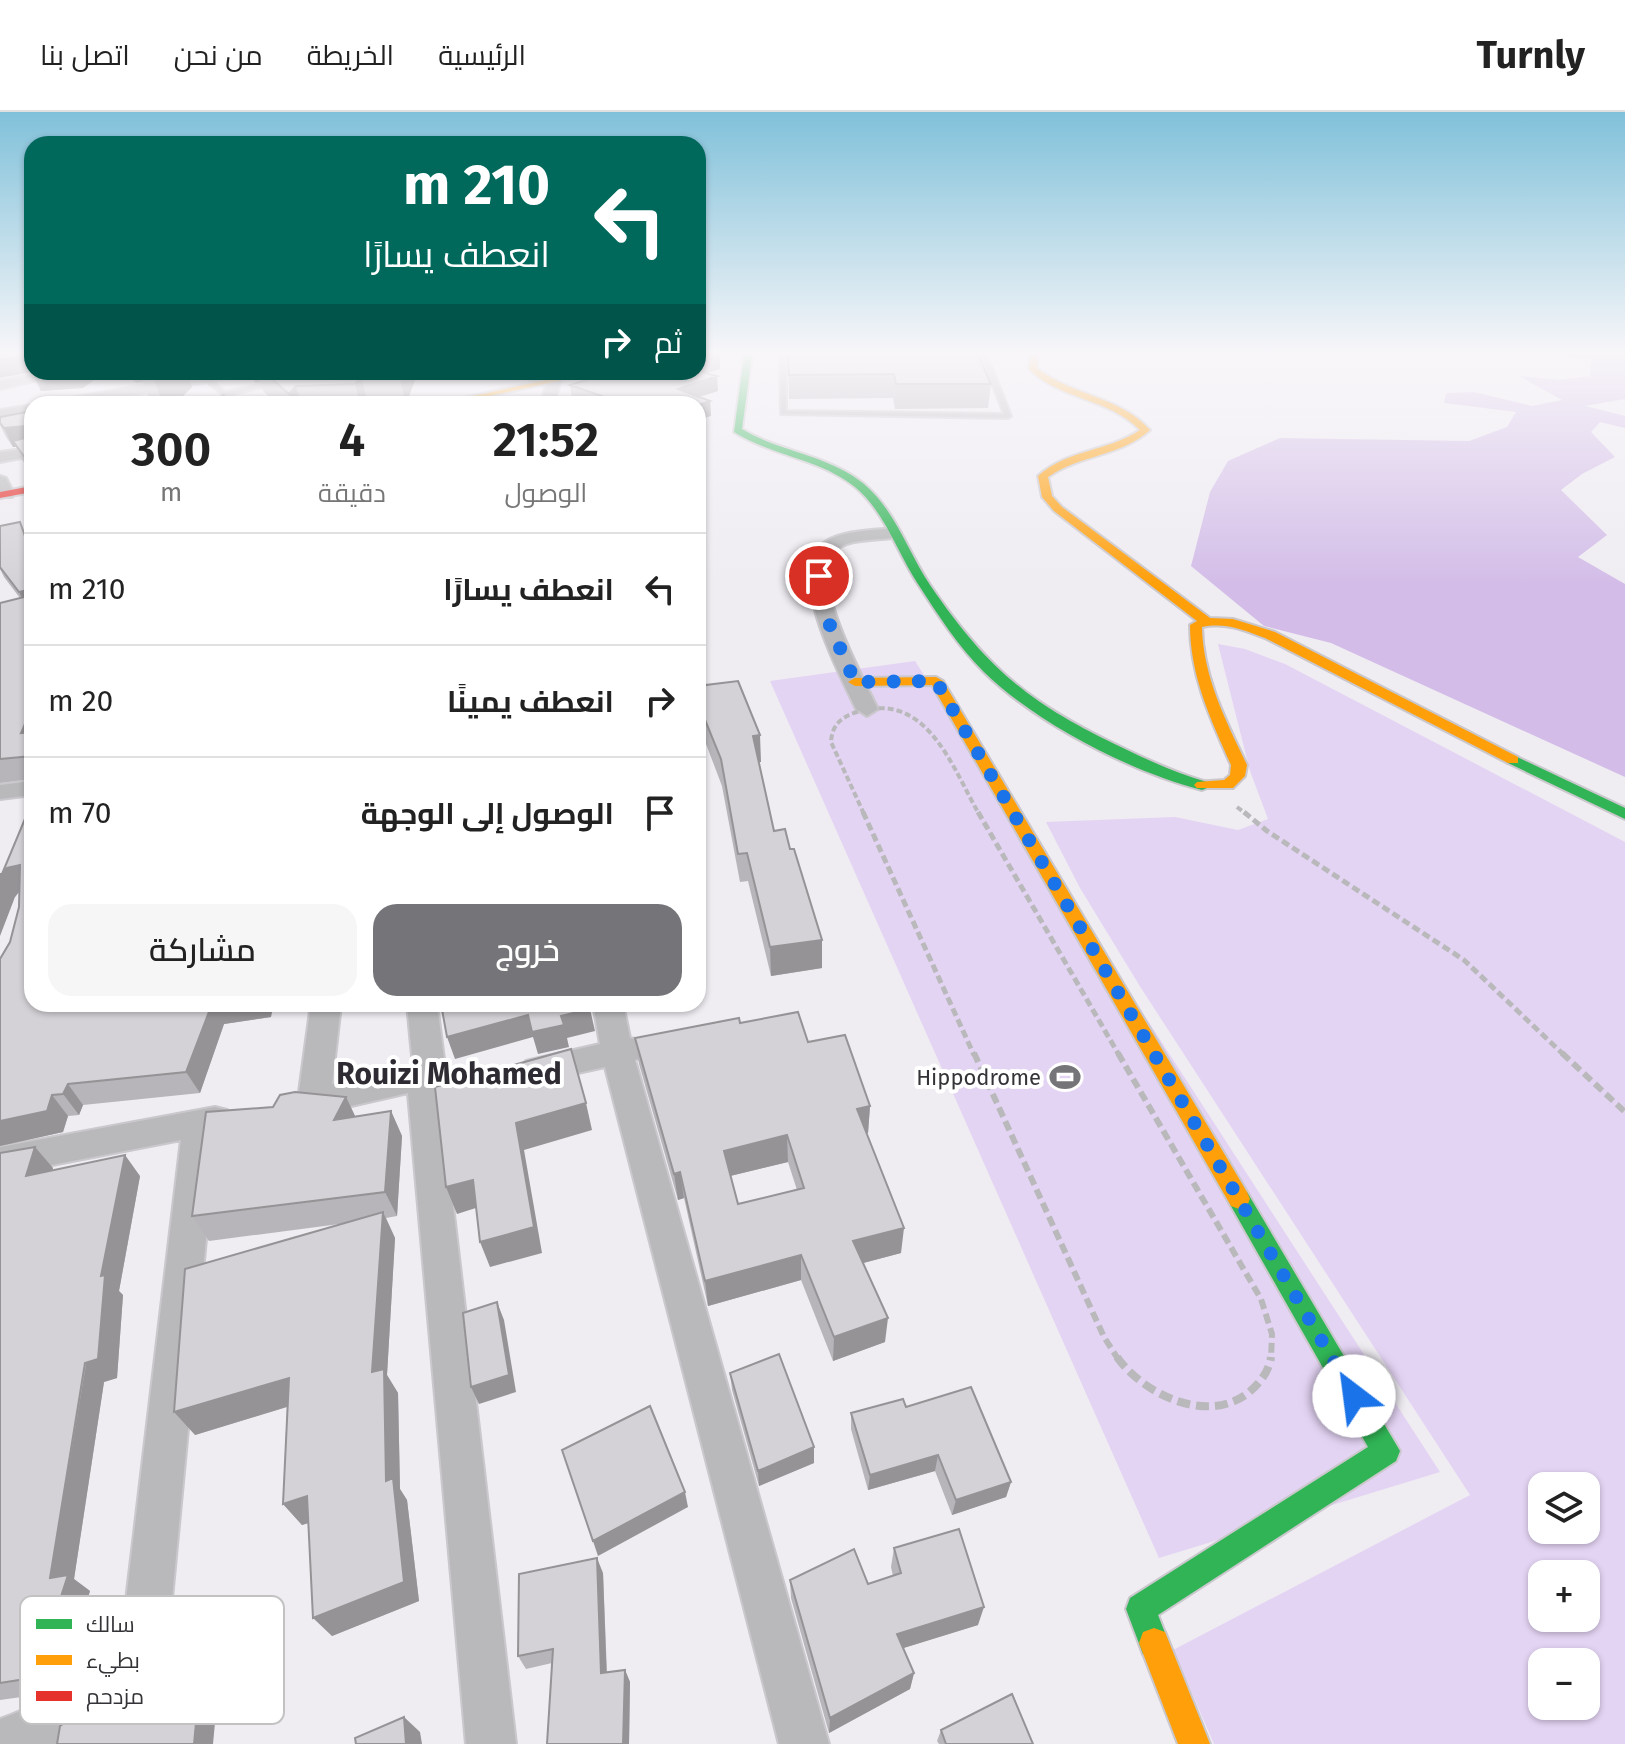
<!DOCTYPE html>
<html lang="ar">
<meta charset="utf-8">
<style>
body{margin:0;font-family:"Fira Sans",Cairo,sans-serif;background:#f6f6f6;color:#222;direction:rtl;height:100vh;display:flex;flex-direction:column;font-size:30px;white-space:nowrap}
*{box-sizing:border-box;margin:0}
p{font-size:26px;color:#767676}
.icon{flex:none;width:44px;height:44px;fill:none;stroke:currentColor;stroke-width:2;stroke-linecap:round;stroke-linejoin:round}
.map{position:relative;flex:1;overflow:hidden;direction:ltr}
.panel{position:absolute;left:24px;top:284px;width:682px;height:616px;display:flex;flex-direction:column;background:#fff;border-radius:24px;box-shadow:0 2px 6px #0004;direction:rtl}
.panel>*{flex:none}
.hud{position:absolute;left:24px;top:24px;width:682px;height:244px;border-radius:24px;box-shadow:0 2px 6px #0004;direction:rtl;background:#00695c;color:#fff;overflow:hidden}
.controls{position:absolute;left:1528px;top:1360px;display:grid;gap:16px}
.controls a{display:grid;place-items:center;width:72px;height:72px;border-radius:16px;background:#fff;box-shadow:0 2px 6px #0004;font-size:40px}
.pin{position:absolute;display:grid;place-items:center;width:68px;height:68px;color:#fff;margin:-34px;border:4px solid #fff;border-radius:50%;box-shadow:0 2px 8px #0007}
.me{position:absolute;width:88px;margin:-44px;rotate:330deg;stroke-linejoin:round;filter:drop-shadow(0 0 6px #0008)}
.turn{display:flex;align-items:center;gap:28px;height:168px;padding:0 24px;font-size:36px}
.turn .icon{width:104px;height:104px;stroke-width:2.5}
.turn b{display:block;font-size:56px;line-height:68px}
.then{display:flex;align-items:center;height:76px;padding:0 24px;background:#0003;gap:16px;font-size:30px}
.eta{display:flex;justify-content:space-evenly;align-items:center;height:136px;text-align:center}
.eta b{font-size:48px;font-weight:600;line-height:56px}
.primary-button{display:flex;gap:16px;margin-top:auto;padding:16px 24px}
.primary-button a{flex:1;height:92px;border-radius:24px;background:#757478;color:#fff;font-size:32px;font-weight:600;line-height:92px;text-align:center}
.primary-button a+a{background:#f6f6f6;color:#222}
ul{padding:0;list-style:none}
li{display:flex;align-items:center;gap:24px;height:112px;padding:0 24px;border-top:2px solid #e0e0e0}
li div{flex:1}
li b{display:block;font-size:30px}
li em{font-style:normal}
header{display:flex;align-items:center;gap:48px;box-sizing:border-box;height:112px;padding:0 40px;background:#fff;border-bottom:2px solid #e0e0e0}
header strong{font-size:38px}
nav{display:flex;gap:44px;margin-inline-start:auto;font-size:28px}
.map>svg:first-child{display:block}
.green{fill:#e4d4f4;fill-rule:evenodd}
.forest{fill:#d3bde8}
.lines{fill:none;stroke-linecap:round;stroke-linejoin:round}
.lane-casing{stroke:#cac8cc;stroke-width:4}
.street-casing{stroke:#cac8cc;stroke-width:4}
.fast-casing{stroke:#cac8cc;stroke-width:4}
.slow-casing{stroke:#cac8cc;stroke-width:4}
.jam-casing{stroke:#cac8cc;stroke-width:4}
.path-far3{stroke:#b9b9bb;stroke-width:4;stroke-dasharray:6 3;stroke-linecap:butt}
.path-far2{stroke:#b9b9bb;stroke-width:5;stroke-dasharray:8 4;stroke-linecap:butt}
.path-far1{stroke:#b9b9bb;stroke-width:6;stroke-dasharray:10 5;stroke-linecap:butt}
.path{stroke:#b9b9bb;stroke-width:8;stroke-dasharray:13 6;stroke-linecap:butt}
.lane{fill:#b9b8bb;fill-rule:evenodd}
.street{fill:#b9b8bb;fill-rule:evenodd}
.fast{fill:#30b455;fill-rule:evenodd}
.slow{fill:#ff9f0a;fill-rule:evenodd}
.jam{fill:#e5322d;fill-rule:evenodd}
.wall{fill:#b7b5b9;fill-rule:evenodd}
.shaded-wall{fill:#959396}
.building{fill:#d5d2d7;stroke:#959396;stroke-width:2;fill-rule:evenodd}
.route{stroke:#1a73e8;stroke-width:14;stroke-dasharray:0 25.2}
.labels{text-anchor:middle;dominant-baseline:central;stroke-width:8;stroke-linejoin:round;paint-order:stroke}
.poi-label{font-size:22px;fill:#343337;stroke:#fff;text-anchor:end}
.district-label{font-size:30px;font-weight:bold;fill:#2f2b33;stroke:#fff}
.key{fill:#fff;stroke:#c2c2c3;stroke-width:2}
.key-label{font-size:22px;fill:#343337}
</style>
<header>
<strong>Turnly</strong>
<nav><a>الرئيسية</a><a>الخريطة</a><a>من نحن</a><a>اتصل بنا</a></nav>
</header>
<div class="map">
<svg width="1625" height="1632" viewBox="0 0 1625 1632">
<rect width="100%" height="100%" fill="#efecf2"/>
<path class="green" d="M1218,532L1245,537L1285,552L1625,730V1632H1214L1173,1538L1470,1383L1141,876L1080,776L1046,710L1175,705L1238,718L1268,707L1250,659ZM1542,1374H1586V1418H1542ZM1542,1462H1586V1506H1542ZM1542,1550H1586V1594H1542Z
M915,549L1440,1360L1159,1446L770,569Z"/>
<path class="forest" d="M1566,243H1625V287L1585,294L1625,304V316L1600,310L1591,320L1615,345L1582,362L1561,378L1607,423L1578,445L1625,472V665L1331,531L1264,514L1191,454L1210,380L1228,349L1280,326L1469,329L1507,315L1516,300L1444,291L1446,281L1474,280L1532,294L1562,288L1519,264L1559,268L1590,264L1592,246L1565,245Z"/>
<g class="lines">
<g class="lane-casing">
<path id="lane" d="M780,243H786V299L1004,302L981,243H987L1011,304L1008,306L781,302Z
M204,265H208L225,280L278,269L281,271L224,284L204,267Z"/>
</g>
<g class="street-casing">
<path id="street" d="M47,260H72L0,277V269Z
M217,260H245L239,264L82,292H52L59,288Z
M518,260H533L548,269L550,265H560L561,268L554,292H540L547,272L537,273Z
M32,293V301L0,306V298Z
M32,336V344L0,350V340Z
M0,364L6,366L14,382L12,385H0Z
M892,416L901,421L898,425C880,429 846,425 833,441C810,470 864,568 878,597L867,604L856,597C840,563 788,466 820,434C836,418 871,419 892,416Z
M32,669V683L0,687V673Z
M311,892H341L332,972L413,954L407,892H437L446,963L440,983L516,1632H466L408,981L303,1005L291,1001L287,992L291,983L299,980Z
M593,892H623L630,926L644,929L649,937L644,945L635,948L829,1632H779L605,955L537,970L526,967L521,958L526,949L600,932Z
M215,995L227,998L232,1008L227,1018L216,1021L171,1497L142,1565L111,1603L65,1632H0V1607C57,1587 102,1555 125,1497L181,1028L0,1063V1035Z"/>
</g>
<g class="fast-casing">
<path id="fast" d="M744,243H752L742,317C780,340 829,343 864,372C895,398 908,440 930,473C988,558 1030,592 1123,636C1150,649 1178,662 1207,670L1210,673L1207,676L1202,678C1131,660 1036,611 984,560C958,534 938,503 918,472C897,440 885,400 855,375C821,347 772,344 734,320Z
M1513,643L1625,696V707L1508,651L1505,648Z
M1239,1077L1247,1080L1400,1339L1396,1349L1158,1503L1169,1531L1165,1542L1154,1546L1143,1542L1126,1497L1130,1486L1368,1335L1231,1094L1228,1087L1231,1080Z"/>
</g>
<g class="slow-casing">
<path id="slow" d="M1030,243H1038L1037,256C1072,284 1120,284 1150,318C1122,344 1079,343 1048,365L1052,384L1062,395L1210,506L1233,507L1275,520L1518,645V651H1508L1265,526C1244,518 1225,510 1202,515C1203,565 1226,609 1247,653L1245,664L1233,676H1197L1194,673L1197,670L1224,668L1230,663L1231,653C1211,608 1190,564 1190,513L1197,509L1054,399L1042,385L1038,364C1066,338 1109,339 1140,318C1109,286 1060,288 1029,257Z
M583,260H599L453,292H436Z
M936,565L943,569L1247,1080L1250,1087L1247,1094L1239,1097L1231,1094L932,573L855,574L848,570L855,566Z
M1154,1516L1165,1520L1210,1632H1178L1139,1531L1143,1520Z"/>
</g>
<g class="jam-casing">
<path id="jam" d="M32,374V380L0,386V380Z"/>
</g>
<path class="path-far3" d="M1237,695L1246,702
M864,702L831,630C832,613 841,605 857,600C927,578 952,655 979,702"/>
<path class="path-far2" d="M863,700L974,943
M978,700L1119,943
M1244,700L1267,719L1464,848L1564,943"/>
<path class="path-far1" d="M974,941L1104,1225L1118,1247
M1118,941L1261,1187L1272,1222L1271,1247
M1562,941L1625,1000"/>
<path class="path" d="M1117,1245C1143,1282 1207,1313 1248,1281C1259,1272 1269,1260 1271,1245"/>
<use href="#lane" class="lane"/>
<use href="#street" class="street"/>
<use href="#fast" class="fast"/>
<use href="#slow" class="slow"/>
<use href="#jam" class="jam"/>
</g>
<path class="wall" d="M720,243V257L707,261L718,279L699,285L710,289L711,304L698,292H586L572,287L570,273L588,268L587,260H698Z
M788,243L991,272L988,296L895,297L893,286L789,287Z
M35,260H200L187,262L192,275L175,292H157L148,283L143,270L136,271L129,266L94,268L83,276L41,279L33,262Z
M252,260H418L406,292H277L263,279L260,270L255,271Z
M32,299V362L23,349L16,335H13L6,325L0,313V305Z
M0,414L27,423L32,438V667L0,671V491L20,486L4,465L0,457Z
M698,574L761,650H759L774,719L822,828V856L771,864L748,769L740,770L722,674L703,624L698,626Z
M32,690V892L271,905L224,912L200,981L83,993L79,1003L68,1004L63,1020L0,1034V847L10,830L19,795L20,779L15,785L2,762Z
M740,911L808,930L870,994L868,1021H866L901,1141L863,1151L885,1230L833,1249L801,1168L708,1194L684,1086L678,1088L639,952L635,926ZM788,1050L797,1078L738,1092L730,1064Z
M346,985L355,1005L391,999L402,1024L397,1104L386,1106L395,1126L387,1263L398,1281L400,1377L407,1388L419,1489L332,1524L308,1411L302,1413L283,1392L287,1295L195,1323L347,1111L209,1129L192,1104L273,995Z
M0,1041L53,1056L52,1059L140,1064L119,1179L123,1183L117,1266L104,1270L74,1467L90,1479L60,1574L50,1581L0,1588Z
M730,1261L814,1351L759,1374L732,1278Z
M906,1295L1011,1370L1006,1385L952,1403L935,1359L868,1378L851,1317V1301Z
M894,1436L978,1513L903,1536L914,1561L910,1577L829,1621L791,1486L790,1468L868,1472L893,1464L891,1455Z
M603,1461L607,1560L625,1558L630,1570L629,1632H547L552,1551L526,1557L518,1544Z
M941,1618L1033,1632H939L937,1629Z"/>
<path class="shaded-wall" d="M26,243H32V260L0,266V248Z
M720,243V257L684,268L698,260V250Z
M66,260H127L129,266L94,268L83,276L41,279L33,262Z
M131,260H139L143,270L136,271Z
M149,260H200L187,262L192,275L175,292H163L152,262Z
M252,260H257L260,270L255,271Z
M401,260H418L406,292L399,263Z
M361,264L368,292H360L355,272Z
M717,264L718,279L679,291L678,277Z
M296,274L301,292H292L289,282Z
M710,289L711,304L698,308V293Z
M25,314L32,330L13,329L16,335H13L4,316Z
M703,314L704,330L698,332V316Z
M20,410L32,438V444Z
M32,477V493L26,494L19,480Z
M32,596V641L21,621Z
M698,598H701L703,624L698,626Z
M760,623L761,650L754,651L753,624Z
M20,753L21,777L15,785L0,824V766L7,756Z
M822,828V856L771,864L770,835Z
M212,892H274L271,905L224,912L200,981L186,960Z
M651,892H676L652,899Z
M590,897L595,919L567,926L569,935L538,942L533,925L455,947L447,925L528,903L561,904Z
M68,972L83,993L79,1003L63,982Z
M52,983L68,1004L63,1020L0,1034V1009Z
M346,985L358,1010L334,1008Z
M586,991L592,1018L524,1038L542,1141L490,1155L480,1130L516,1011Z
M870,994L868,1021L856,1023L857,997Z
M391,999L402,1024L397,1104L385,1080Z
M787,1023L788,1050L726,1065L724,1039Z
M35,1035L53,1056L44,1085L26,1064Z
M125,1043L140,1064L119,1179L123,1183L117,1266L104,1270L74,1467L90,1479L60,1574L50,1581L25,1567L50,1466L101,1164Z
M680,1060L684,1086L678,1088L674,1062Z
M473,1068L482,1094L457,1102L446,1075Z
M383,1100L395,1126L387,1263L398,1281L400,1377L407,1388L419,1489L332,1524L313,1506L386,1369L372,1260Z
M904,1116L901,1141L852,1154L853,1129Z
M801,1143V1168L708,1194L705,1169Z
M497,1190L504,1208L516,1280L479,1292L471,1275Z
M888,1206L885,1230L833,1249L834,1225Z
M289,1266L306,1289L195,1323L174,1300Z
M814,1335V1351L759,1374L758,1359Z
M938,1343L935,1359L868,1378L870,1363Z
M1011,1370L1006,1385L952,1403L956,1388Z
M685,1380L688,1395L598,1444L593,1429Z
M307,1384L325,1406L302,1413L283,1392Z
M597,1446L603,1461L607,1573L601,1561Z
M984,1495L978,1513L894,1539L897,1522Z
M211,1511L227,1524L223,1598L216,1600L213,1632H194L198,1589Z
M625,1558L630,1570L629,1632H623Z
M914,1561L910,1577L829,1621L830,1606Z
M404,1605L420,1620L422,1632H406Z"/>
<path class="building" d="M0,243H26L0,248Z
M698,243H720L698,250Z
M788,243H978L991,272H896L894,262L789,263Z
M698,259L717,264L678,277L710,289L698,293V292H625L570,273L603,263L596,260H698Z
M35,260H66L33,262Z
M264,260H401L399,263L361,264L355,272L296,274L289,282Z
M223,283L233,292H214Z
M32,299V348L26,347L13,329L25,326V314L4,316L0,311V305Z
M20,410L32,444V477L19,480L0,455V414Z
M32,483V596L21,621L32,620V644L0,647V491Z
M738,569L760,623L753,624L774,719L785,717L790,737H794L822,828L770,835L747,741L738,742L721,647L701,598H698V574Z
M32,690V892H212L186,960L68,972L63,982L52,983L47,999L0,1009V847L10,830L19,795L20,753L7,756L0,766V762H2Z
M441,892H589L590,897L561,904L564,913L532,920L528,903L447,925Z
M798,900L808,930L845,923L870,994L857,997L904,1116L853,1129L888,1206L834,1225L801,1143L705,1169L680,1060L674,1062L635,926L739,906L740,911ZM787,1023L804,1076L738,1092L724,1039Z
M571,937L586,991L516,1011L534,1115L480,1130L473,1068L446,1075L435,975Z
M295,980L346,985L334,1008L391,999L385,1080L192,1104L206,1000L273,995L280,983Z
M35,1035L26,1064L125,1043L101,1164L105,1163L98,1247L85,1251L50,1466L68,1463L36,1561L25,1567L0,1571V1041Z
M383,1100L372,1260L384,1257L386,1369L393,1366L404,1470L313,1506L307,1384L283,1392L289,1266L174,1300L185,1157Z
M497,1190L509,1263L471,1275L463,1201Z
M779,1242L814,1335L758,1359L730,1261Z
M971,1275L1011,1370L956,1388L938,1343L870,1363L851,1301L903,1287L906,1295Z
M650,1294L685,1380L593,1429L562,1338Z
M959,1417L984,1495L897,1522L914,1561L830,1606L790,1468L854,1437L868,1472L901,1461L894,1436Z
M597,1446L601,1561L625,1558L623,1632H547L553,1537L518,1544L519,1462Z
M211,1511L205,1587L198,1589L194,1632H57L60,1614L92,1594L109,1577L133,1538Z
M1012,1582L1033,1632H946L941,1618Z
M404,1605L406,1632H356L355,1626Z"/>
<linearGradient id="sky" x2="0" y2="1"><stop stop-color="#80c1da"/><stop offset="0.51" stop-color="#f8f6f9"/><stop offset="1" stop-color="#f8f6f9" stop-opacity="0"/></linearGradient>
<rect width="1625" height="472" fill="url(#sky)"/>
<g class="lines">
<path class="route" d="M819,464L829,511L855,570L936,569L1354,1284"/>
</g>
<defs>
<g id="stadium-bare" transform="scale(2.4)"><path d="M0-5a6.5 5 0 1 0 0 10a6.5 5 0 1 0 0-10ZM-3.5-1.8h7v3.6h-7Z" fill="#757478" stroke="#fff" stroke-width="2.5" paint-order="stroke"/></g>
</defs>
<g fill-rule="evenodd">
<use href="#stadium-bare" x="1065" y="965"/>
</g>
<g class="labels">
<g class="poi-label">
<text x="1041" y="965">Hippodrome</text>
</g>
<g class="district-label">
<text x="449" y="962">Rouizi Mohamed</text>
</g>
</g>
<rect x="20" y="1484" width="264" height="128" rx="12" class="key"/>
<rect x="36" y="1507" width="36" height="10" fill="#30b455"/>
<rect x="36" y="1543" width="36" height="10" fill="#ff9f0a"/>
<rect x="36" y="1579" width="36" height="10" fill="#e5322d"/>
<g class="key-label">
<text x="86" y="1520">سالك</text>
<text x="86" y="1556">بطيء</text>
<text x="86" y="1592">مزدحم</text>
</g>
</svg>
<div class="controls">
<a><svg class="icon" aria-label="layers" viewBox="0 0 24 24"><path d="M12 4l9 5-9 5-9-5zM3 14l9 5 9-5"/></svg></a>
<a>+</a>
<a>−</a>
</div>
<div class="pin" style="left:819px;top:464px;background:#d93025"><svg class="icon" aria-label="arrive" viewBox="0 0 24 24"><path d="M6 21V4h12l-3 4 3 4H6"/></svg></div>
<svg class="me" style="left:1354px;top:1284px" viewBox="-20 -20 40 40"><circle r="19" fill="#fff"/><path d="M0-13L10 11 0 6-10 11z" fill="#1a73e8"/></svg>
<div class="hud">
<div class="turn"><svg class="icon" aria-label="left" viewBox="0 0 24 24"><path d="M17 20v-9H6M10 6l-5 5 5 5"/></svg><div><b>210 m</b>انعطف يسارًا</div></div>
<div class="then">ثم<svg class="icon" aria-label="right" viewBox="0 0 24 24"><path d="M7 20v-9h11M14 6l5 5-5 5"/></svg></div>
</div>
<section class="panel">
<div class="eta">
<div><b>21:52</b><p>الوصول</p></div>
<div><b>4</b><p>دقيقة</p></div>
<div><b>300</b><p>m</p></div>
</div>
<ul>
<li><svg class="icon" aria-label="left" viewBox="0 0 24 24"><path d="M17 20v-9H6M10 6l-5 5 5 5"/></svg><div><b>انعطف يسارًا</b></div><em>210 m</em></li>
<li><svg class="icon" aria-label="right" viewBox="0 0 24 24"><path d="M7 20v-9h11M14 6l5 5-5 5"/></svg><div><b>انعطف يمينًا</b></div><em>20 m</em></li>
<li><svg class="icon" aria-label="arrive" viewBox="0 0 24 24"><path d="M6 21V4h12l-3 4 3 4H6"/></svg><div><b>الوصول إلى الوجهة</b></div><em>70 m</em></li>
</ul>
<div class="primary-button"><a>خروج</a><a>مشاركة</a></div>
</section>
</div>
